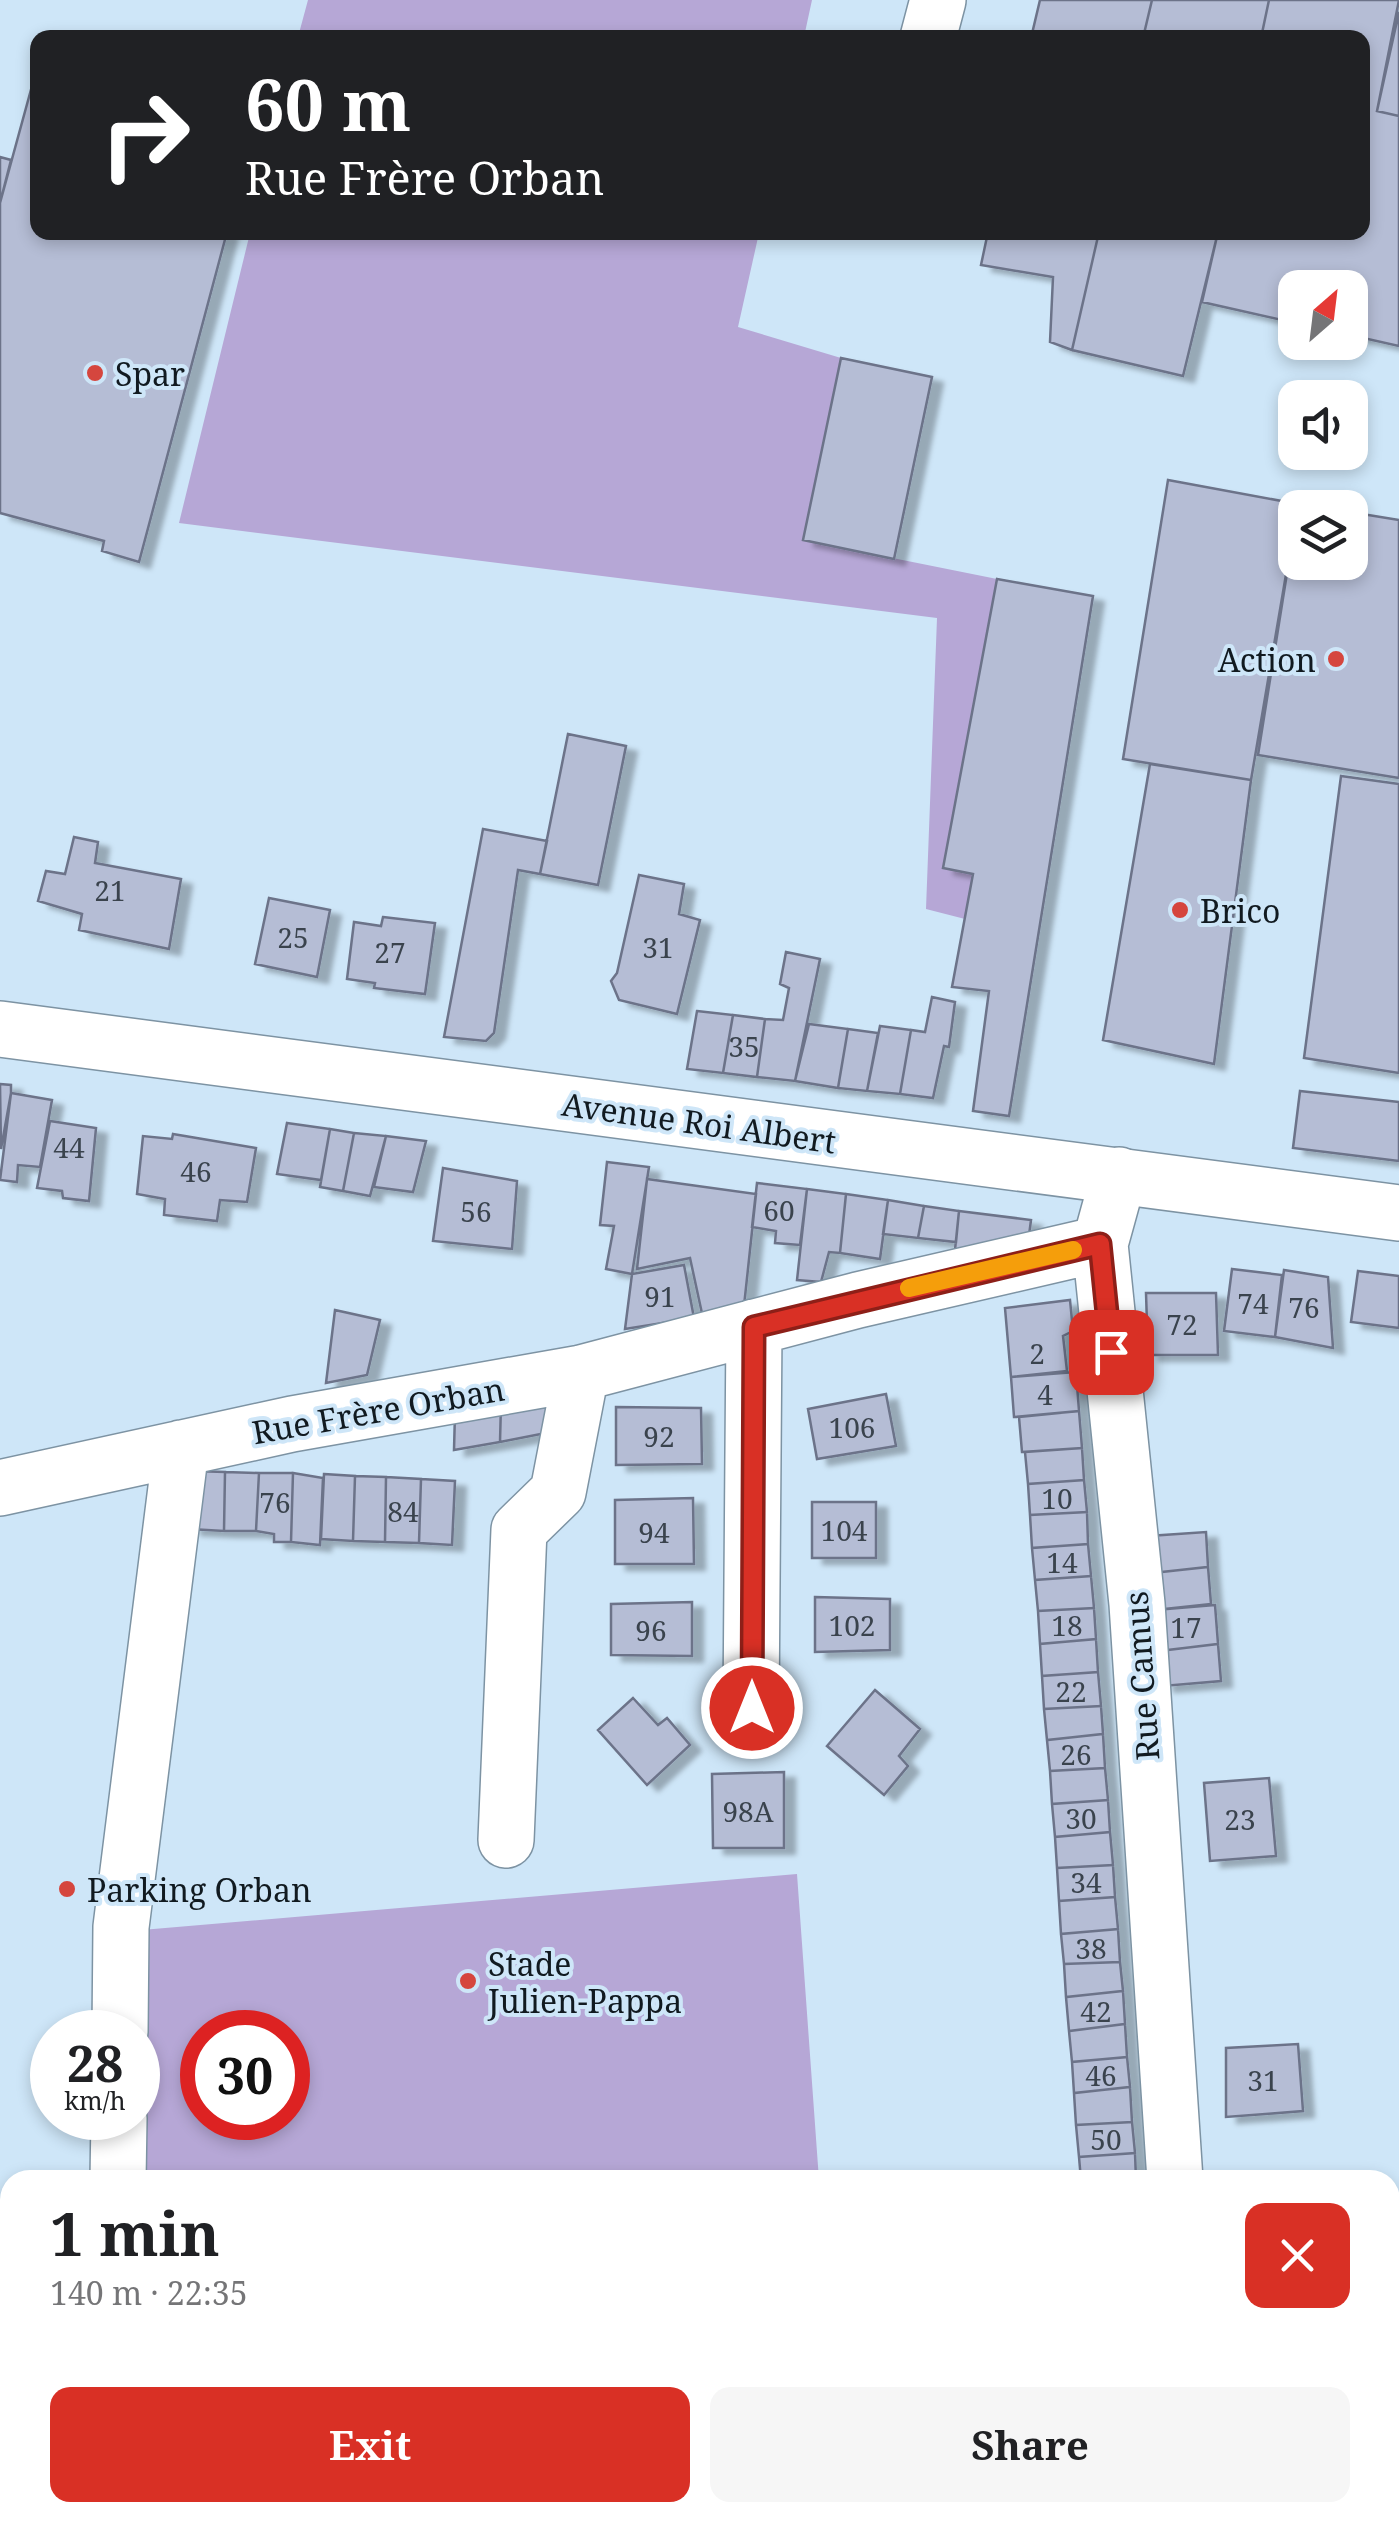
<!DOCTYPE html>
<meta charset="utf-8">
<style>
body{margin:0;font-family:"Noto Serif",serif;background:#f6f6f6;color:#202124;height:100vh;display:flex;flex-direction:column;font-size:38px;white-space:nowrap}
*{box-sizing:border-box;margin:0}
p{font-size:32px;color:#757577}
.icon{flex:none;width:55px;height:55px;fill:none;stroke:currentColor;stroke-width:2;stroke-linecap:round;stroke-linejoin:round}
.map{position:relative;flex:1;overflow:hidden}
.drawer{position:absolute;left:0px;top:2170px;width:1400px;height:352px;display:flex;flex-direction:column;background:#fff;border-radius:30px 30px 0 0;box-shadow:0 5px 15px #0003}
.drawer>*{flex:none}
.guide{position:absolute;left:30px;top:30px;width:1340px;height:210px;border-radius:20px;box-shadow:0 5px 15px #0003;background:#202124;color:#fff;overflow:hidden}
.needle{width:65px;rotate:28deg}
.buttons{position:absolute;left:1278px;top:270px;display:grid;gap:20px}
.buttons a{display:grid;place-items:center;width:90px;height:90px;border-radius:20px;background:#fff;box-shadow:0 5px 15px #0003;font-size:50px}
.speed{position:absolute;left:30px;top:2010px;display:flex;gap:20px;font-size:50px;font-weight:700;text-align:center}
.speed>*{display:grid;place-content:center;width:130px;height:130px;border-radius:50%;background:#fff;box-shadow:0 5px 15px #0003;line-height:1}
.speed small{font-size:25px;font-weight:400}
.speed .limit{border:15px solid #d22;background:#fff;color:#111}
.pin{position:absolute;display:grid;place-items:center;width:85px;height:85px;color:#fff;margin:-42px;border-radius:20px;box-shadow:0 5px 15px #0006}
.me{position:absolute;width:110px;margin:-55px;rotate:0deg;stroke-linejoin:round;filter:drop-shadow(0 0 8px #0008)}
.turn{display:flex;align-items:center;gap:35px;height:210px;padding:0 50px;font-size:45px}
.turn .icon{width:130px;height:130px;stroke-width:2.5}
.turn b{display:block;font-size:70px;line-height:85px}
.round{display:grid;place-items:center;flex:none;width:105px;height:105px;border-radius:20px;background:#f6f6f6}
.headline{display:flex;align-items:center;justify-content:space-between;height:170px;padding:0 50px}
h1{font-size:60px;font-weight:700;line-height:75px}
.cta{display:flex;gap:20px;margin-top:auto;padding:20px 50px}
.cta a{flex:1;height:115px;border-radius:20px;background:#d93025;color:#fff;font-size:40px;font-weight:700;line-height:115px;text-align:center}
.cta a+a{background:#f6f6f6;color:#202124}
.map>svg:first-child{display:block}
.green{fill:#b6a7d6;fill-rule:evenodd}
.building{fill:#b5bdd5;stroke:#6c7389;stroke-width:2.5;filter:url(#shadow)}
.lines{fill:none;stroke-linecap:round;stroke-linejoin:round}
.minor-casing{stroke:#7d93a3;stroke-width:58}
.major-casing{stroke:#7d93a3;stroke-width:58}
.minor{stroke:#fff;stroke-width:55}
.major{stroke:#fff;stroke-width:55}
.route-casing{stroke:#8d1f18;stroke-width:25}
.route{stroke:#d93025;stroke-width:18}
.slow{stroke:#f59e0b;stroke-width:18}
.poi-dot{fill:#d5463e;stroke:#cee6f8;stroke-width:4}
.labels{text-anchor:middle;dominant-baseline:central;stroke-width:8;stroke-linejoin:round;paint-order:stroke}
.number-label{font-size:28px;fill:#3a434d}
.poi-label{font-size:32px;fill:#111a20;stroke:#cee6f8;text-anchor:start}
.street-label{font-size:32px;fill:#111a20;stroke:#cee6f8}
</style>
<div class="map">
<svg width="1399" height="2521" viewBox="0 0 1399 2521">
<defs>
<filter id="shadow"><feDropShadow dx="11" dy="6" stdDeviation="2.5" flood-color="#0004"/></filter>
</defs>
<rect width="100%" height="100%" fill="#cee6f8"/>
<path class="green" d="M308,0H812L804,37H298Z
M250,233H759L738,327L841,358L803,540L997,579L943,867L973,874L965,919L926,909L937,618L179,523Z
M797,1874L819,2180H140L130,1931ZM202,2032H288V2118H202Z
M310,2512H607V2513L602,2521H306Z"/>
<path class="building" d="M1040,0H1152L1143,38H1031Z
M1152,0H1269L1261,38H1143Z
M1269,0H1399L1377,111L1399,116V346L1350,335V288H1295V323L1202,302L1218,232H1362V38H1261Z
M1399,12V116L1377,111Z
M38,64V232H227L139,562L102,551L104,541L0,513V203Z
M0,157L11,160L0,203Z
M988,232H1099L1072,350L1050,342L1053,277L981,265Z
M1099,232H1218L1183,376L1072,350Z
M841,358L932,377L894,559L803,540Z
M1168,480L1298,504L1251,780L1123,759Z
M1350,512L1399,520V778L1258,755L1295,523V562H1350Z
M997,579L1093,596L1009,1116L973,1111L989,991L952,987L973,874L943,868Z
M568,734L626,746L598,885L540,874Z
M1150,764L1251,780L1214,1064L1103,1040Z
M1341,776L1399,784V1073L1304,1058Z
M483,829L547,841L540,874L518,870L494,1033L486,1041L444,1037Z
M74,837L98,842L95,863L181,879L169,949L79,930L82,914L38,901L46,871L65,874Z
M639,875L684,884L679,914L700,920L677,1014L619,1000L611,981L617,973Z
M269,898L330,910L317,977L255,964Z
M383,917L435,923L425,994L374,988L375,983L347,979L354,922L381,926Z
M786,952L820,959L795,1081L757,1077L765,1019L783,1020L789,988L780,984Z
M932,997L955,1002L949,1047L944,1046L933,1098L900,1094L911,1030L925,1032Z
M697,1011L733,1015L723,1073L687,1069Z
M733,1015L765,1019L757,1077L723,1073Z
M809,1024L848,1029L838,1088L795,1081Z
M880,1026L911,1030L900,1094L867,1091Z
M848,1029L878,1033L867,1091L838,1088Z
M0,1084L11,1085V1093L1,1149Z
M1300,1091L1399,1102V1161L1293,1148Z
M11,1093L52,1100L40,1167L18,1165L17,1182L0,1180Z
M50,1121L96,1128L89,1201L63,1198L62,1191L37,1188Z
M287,1123L330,1129L321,1180L277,1174Z
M330,1129L354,1133L343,1191L320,1187Z
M354,1133L386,1136L370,1196L343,1191Z
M173,1134L256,1148L247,1202L220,1200L217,1221L164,1215L165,1199L137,1194L143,1136L172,1139Z
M386,1136L426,1141L413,1192L374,1187Z
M607,1162L649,1167L632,1274L606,1269L614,1226L600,1225Z
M443,1168L517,1181L512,1249L433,1241Z
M647,1179L756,1194L744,1306L703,1318L690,1258L637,1269Z
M757,1183L807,1189L800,1245L775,1243L776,1231L752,1227Z
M807,1189L846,1194L840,1253L829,1252L821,1282L797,1280Z
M846,1194L888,1200L880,1259L840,1253Z
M888,1200L924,1206L918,1238L883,1234Z
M924,1206L959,1211L956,1242L918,1238Z
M959,1211L1031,1220L1027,1251L953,1269Z
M684,1265L694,1318L625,1329L632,1274Z
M1232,1269L1282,1275L1275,1337L1224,1331Z
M1284,1270L1328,1277L1333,1348L1275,1337Z
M1358,1271L1399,1276V1328L1351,1322Z
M1146,1293H1216L1218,1355H1148Z
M1070,1300L1073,1331L1063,1336L1067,1371L1011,1377L1005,1308Z
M335,1310L380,1320L367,1375L326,1383Z
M1076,1372L1079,1411L1014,1417L1011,1377Z
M886,1394L896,1446L817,1459L808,1409Z
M551,1395V1432L500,1442L501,1404Z
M501,1404L500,1442L454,1450L455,1413Z
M616,1407L701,1408L702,1464L616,1465Z
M1079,1411L1082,1448L1022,1452L1019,1417Z
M1082,1448L1084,1480L1028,1484L1025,1452Z
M193,1471L225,1472L224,1531L190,1529Z
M225,1472L259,1473L256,1531H224Z
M259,1473H293L291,1542H274V1534L256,1531Z
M293,1473L323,1478L320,1545L291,1542Z
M324,1474L355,1476L353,1541L321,1539Z
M355,1476L386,1477L385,1542L353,1541Z
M386,1477L421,1479L419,1543L385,1542Z
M421,1479L455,1481L452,1545L419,1543Z
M1084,1480L1087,1512L1030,1515L1028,1484Z
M693,1498L694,1564H615V1500Z
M812,1502H876V1558H812Z
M1087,1512L1088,1544L1032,1548L1030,1515Z
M1206,1532L1208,1567L1152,1573L1149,1536Z
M1088,1544L1091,1576L1035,1580L1032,1548Z
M1208,1567L1211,1604L1155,1610L1152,1573Z
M1091,1576L1094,1608L1038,1611L1035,1580Z
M815,1597L890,1599V1650L815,1652Z
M692,1602V1656L611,1655V1604Z
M1215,1605L1218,1644L1159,1651L1155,1610Z
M1094,1608L1096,1639L1040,1644L1038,1611Z
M1096,1639L1098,1672L1042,1676L1040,1644Z
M1218,1644L1221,1681L1163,1686L1159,1651Z
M1098,1672L1101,1706L1044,1709L1042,1676Z
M875,1690L920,1729L899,1756L908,1766L884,1795L827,1746Z
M633,1698L658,1725L667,1718L690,1745L647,1785L598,1730Z
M1101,1706L1103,1734L1047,1740L1044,1709Z
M1103,1734L1105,1768L1050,1771L1047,1740Z
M1105,1768L1108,1800L1052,1804L1050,1771Z
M784,1772V1848H713L712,1774Z
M1269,1778L1276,1856L1210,1861L1204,1783Z
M1108,1800L1110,1832L1055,1837L1052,1804Z
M1110,1832L1113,1865L1057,1868L1055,1837Z
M1113,1865L1115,1897L1059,1901L1057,1868Z
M1115,1897L1118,1929L1061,1934L1059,1901Z
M1118,1929L1120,1962L1064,1964L1061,1934Z
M1120,1962L1123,1991L1066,1997L1064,1964Z
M1123,1991L1125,2024L1069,2031L1066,1997Z
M1125,2024L1127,2057L1072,2062L1069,2031Z
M1298,2044L1303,2111L1226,2117V2048Z
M1127,2057L1130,2087L1074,2093L1072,2062Z
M1130,2087L1132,2122L1076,2125L1074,2093Z
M1132,2122L1135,2153L1079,2157L1076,2125Z
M1135,2153L1136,2180H1081L1079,2157Z
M735,2512H836L846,2521H728Z
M1304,2512H1325L1341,2521H1299Z"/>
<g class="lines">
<g class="minor-casing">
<path id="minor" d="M928,38L938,0
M1119,1175L1100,1244L1137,1604L1175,2180
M0,1488L292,1424L581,1373L858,1300L1100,1244
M751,1708L754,1327
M506,1840L519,1530L558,1492L581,1373
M120,2032L121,1927L181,1448
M118,2180L119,2118
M1390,2373L1399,2364
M0,2500H10
M225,2512L232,2521
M859,2512L869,2521
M1194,2512L1195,2521
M915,2521L923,2512
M1234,2521L1243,2512"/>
</g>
<g class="major-casing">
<path id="major" d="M0,1029L1399,1213"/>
</g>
<use href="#minor" class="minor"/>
<use href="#major" class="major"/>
</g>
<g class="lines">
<g class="route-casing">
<path id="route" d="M752,1708L754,1327L1100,1244L1111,1352"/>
</g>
<use href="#route" class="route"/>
<path class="slow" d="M909,1288L1073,1250"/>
</g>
<g class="poi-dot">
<circle cx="95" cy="373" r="10"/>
<circle cx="1336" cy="659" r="10"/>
<circle cx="1180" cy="910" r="10"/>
<circle cx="67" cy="1889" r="10"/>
<circle cx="468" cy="1981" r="10"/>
</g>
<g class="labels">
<g class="number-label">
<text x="110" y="890">21</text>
<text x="293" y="937">25</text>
<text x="658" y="947">31</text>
<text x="390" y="952">27</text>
<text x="744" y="1046">35</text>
<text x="69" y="1147">44</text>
<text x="196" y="1171">46</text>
<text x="779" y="1210">60</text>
<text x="476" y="1211">56</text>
<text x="660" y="1296">91</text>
<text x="1253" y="1303">74</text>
<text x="1304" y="1307">76</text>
<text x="1182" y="1324">72</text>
<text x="1037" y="1353">2</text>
<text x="1045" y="1394">4</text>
<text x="852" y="1427">106</text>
<text x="659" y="1436">92</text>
<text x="1057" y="1498">10</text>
<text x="275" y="1502">76</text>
<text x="403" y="1511">84</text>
<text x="844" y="1530">104</text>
<text x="654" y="1532">94</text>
<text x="1062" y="1562">14</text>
<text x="852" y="1625">102</text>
<text x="1067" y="1625">18</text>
<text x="1186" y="1627">17</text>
<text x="651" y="1630">96</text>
<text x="1071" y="1691">22</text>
<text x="1076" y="1754">26</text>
<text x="748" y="1811">98A</text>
<text x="1081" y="1818">30</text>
<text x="1240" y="1819">23</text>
<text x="1086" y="1882">34</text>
<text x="1091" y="1948">38</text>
<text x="1096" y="2011">42</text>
<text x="1101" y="2075">46</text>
<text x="1263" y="2080">31</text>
<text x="1106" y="2139">50</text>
</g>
<g class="poi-label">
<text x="115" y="373">Spar</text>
<text x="1316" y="659" text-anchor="end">Action</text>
<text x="1200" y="910">Brico</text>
<text x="87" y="1889">Parking Orban</text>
<text x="488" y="1963">Stade<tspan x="488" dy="37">Julien-Pappa</tspan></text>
</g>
<g class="street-label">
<text transform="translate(699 1122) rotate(8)">Avenue Roi Albert</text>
<text transform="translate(378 1410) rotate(-10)">Rue Frère Orban</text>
<text transform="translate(1141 1676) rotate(-94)">Rue Camus</text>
</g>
</g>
</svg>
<div class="buttons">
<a><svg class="needle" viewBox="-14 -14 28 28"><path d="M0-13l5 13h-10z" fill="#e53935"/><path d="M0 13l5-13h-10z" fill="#757577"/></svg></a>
<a><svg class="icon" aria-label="sound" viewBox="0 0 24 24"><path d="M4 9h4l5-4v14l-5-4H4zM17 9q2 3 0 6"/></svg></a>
<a><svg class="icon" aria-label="layers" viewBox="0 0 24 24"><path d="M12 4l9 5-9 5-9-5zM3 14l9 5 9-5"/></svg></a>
</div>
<div class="speed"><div>28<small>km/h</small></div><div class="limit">30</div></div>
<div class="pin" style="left:1111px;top:1352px;background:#d93025"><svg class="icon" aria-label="arrive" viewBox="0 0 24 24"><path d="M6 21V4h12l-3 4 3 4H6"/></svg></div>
<svg class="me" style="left:752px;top:1708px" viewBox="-20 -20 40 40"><circle r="17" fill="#d93025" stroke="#fff" stroke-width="3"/><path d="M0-11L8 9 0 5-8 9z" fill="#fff"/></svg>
<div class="guide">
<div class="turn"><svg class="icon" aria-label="right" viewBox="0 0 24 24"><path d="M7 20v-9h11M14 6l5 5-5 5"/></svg><div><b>60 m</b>Rue Frère Orban</div></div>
</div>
<section class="drawer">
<div class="headline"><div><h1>1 min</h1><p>140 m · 22:35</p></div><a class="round" style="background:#d93025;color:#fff"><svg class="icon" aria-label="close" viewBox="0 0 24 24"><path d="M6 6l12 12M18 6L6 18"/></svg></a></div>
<div class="cta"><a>Exit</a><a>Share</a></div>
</section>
</div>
